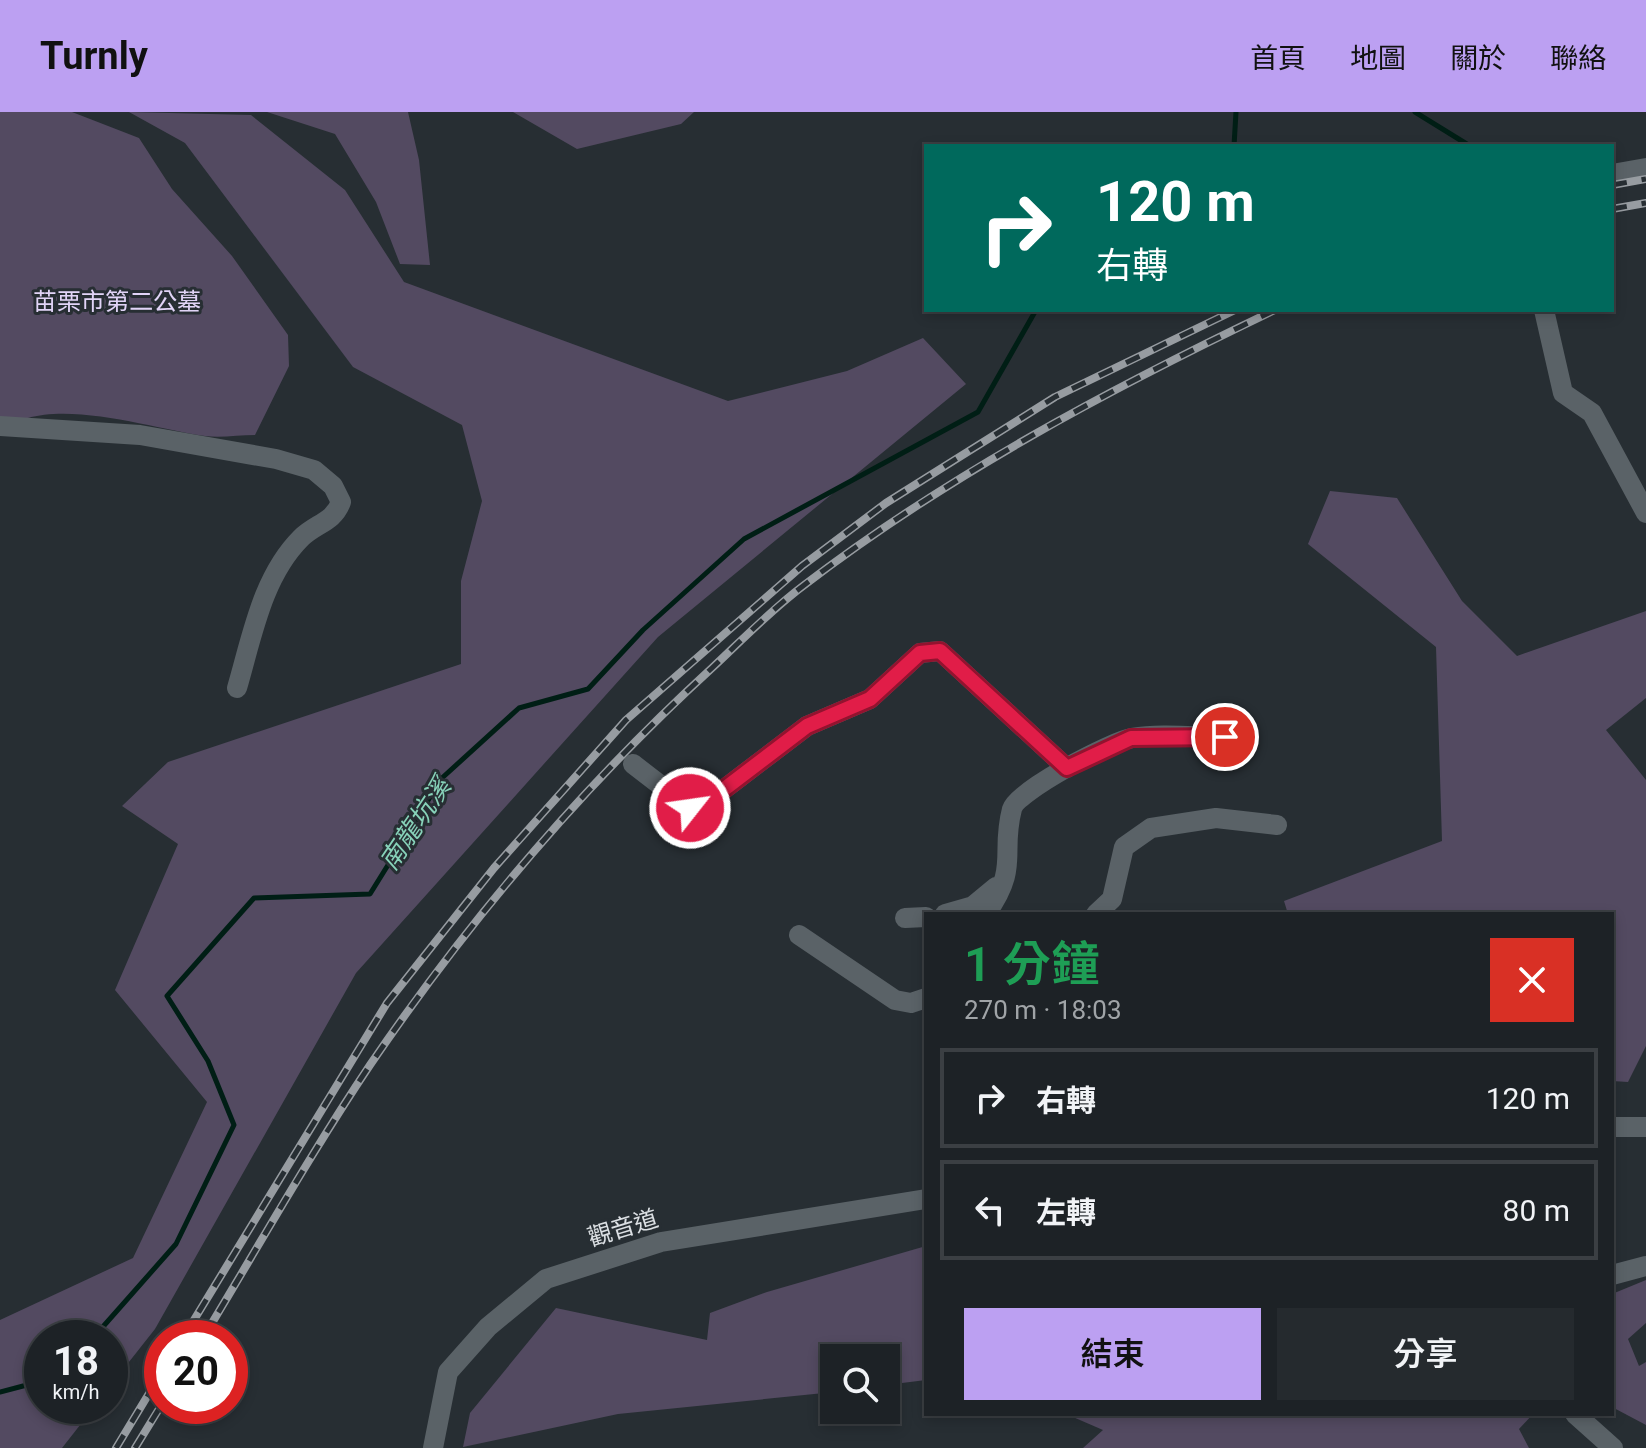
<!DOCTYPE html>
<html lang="zh-TW">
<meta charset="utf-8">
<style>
body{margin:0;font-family:Roboto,"Noto Sans TC",sans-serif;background:#252a2e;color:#f1f3f6;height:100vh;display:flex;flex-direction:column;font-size:30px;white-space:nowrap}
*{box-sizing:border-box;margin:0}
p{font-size:26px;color:#a0a4a7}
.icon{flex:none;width:44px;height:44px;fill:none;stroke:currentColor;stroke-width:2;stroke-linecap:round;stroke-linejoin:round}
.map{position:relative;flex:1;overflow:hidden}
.sheet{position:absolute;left:924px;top:800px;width:690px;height:504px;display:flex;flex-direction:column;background:#1d2226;border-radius:0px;box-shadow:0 4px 12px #0003,0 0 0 2px #3b3f43}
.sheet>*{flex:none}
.top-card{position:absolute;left:924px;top:32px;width:690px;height:168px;border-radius:0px;box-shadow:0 4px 12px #0003,0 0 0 2px #3b3f43;background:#00695c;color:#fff;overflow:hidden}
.controls{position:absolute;left:820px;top:1232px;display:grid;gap:16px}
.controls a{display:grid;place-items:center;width:80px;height:80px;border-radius:0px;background:#1d2226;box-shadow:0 4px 12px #0003,0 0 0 2px #3b3f43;font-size:40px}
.speed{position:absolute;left:24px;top:1208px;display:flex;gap:16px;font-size:40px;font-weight:700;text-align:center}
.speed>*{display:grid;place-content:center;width:104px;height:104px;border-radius:50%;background:#1d2226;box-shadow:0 4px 12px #0003,0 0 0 2px #3b3f43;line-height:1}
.speed small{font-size:20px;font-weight:400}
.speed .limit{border:12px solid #d22;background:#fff;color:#111}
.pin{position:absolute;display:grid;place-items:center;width:68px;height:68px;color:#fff;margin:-34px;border:4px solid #fff;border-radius:50%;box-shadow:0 2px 8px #0007}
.me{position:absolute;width:88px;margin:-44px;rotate:60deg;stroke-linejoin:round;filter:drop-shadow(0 0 6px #0008)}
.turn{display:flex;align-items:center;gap:28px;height:168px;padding:0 40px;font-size:36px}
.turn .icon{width:104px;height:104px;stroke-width:2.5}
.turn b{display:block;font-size:56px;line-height:68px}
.round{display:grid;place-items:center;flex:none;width:84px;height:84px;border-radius:0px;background:#252a2e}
.summary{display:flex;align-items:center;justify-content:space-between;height:136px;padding:0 40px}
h1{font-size:48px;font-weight:600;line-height:60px;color:#1e9e55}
.action{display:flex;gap:16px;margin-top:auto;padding:16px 40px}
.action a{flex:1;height:92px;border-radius:0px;background:#bca0f2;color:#111;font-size:32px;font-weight:600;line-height:92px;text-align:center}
.action a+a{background:#252a2e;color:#f1f3f6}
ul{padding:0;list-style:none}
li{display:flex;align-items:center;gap:24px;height:100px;margin:0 16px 12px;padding:0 24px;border:4px solid #3b3f43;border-radius:0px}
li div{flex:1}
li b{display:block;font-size:30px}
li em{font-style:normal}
header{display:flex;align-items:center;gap:48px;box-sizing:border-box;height:112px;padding:0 40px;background:#bca0f2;color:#111}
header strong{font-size:38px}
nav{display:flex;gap:44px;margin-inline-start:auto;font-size:28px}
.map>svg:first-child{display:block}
.green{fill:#534a61}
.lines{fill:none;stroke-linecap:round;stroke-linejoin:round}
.stream{stroke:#001e15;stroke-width:5}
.minor{stroke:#5a6267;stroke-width:20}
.rail-casing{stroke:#979ca1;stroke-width:8}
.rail{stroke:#272e33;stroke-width:5;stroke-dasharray:15;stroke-linecap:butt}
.route-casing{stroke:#92132f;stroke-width:20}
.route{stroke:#e11d48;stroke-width:14}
.labels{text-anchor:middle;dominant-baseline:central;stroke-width:6;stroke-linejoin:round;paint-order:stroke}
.park-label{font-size:24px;fill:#e1d4f7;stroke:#272e33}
.street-label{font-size:24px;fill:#dce0e4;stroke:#272e33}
.water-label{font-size:26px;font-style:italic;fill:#87d2b9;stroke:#272e33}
</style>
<header>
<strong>Turnly</strong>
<nav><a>首頁</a><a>地圖</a><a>關於</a><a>聯絡</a></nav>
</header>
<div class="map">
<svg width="1646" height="1336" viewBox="0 0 1646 1336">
<rect width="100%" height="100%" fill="#272e33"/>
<path class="green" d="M0,0H72L139,26L172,77L232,144L288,223L289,254L255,323C239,323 221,326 205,324C151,317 41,279 0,322Z
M129,0L251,3L345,78L404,170L728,289L847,259L923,226L966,272L658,525L356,861L155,1217L110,1274V1226H42V1294H95L62,1336H0V1208L133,1146L207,990L115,878L178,732L122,694L168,650L461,552V469L482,389L462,313L353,255L185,31Z
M267,0H408L419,48L430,153L400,152L376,90L335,22Z
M513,0H694L681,12L577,37Z
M1330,379L1397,386L1462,489L1517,544L1646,499V586L1606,618L1646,668V934L1628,970L1612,969V802H1288L1284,789L1442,729L1436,535L1308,432Z
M926,1134V1268L886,1273V1246H834V1280L618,1302L463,1335L470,1301L556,1196L707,1228L710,1201L767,1180Z
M1646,1168V1211L1628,1227L1639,1254L1646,1250V1313L1612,1295V1182Z
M1066,1302H1533L1519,1317L1529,1336H1083L1103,1318Z"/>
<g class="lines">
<path class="stream" d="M1415,0L1470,34
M1234,34L1236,0
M93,1226L176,1132L234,1013L208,949L167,884L254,786L370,782L442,666L519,596L588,577L643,518L744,427L978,300L1036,198
M0,1280L42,1269"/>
<path class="minor" d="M1612,62L1646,56
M1544,198L1563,281L1592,301L1646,401
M0,314L140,323L276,347L314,358L333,374L341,390C333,411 316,411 301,426C262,465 252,525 237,576
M633,652L690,696L702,694L807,614L870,587L920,541L940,539L1067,656
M945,802L973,794L996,775
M986,802C1020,754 1000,743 1012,697C1017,679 1112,629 1132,626C1161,621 1195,625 1225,625
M1096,802L1112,787L1124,735L1151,716L1216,706L1277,713
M905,806L926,805
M799,823L895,888L911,891L926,886
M1612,1015H1646
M1612,1163L1646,1154
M1575,1302L1613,1336
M433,1336L448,1260L488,1215L546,1167L661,1130L926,1087"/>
<g class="rail-casing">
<path id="rail" d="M1612,73L1646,67
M1612,97L1646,91
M183,1226L387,891L494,756L626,608L802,454L886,391L1055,285L1235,198
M203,1226C258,1135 311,1041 370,953C469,808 583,674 712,556C742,528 771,498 803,474C948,363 1110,277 1275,198
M116,1336L162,1260
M135,1336L162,1292"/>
</g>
<use href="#rail" class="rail"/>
</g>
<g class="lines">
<g class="route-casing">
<path id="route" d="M690,696L702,694L807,614L870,587L920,541L940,539L1067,656L1131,626L1225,625"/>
</g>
<use href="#route" class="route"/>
</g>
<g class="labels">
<g class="park-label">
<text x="117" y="190">苗栗市第二公墓</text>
</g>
<g class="street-label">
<text transform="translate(623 1116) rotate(-17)">觀音道</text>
</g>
<g class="water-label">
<text transform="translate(415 712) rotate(-56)">南龍坑溪</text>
</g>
</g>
</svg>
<div class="controls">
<a><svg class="icon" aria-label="search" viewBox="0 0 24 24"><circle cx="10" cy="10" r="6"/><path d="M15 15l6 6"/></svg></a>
</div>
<div class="speed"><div>18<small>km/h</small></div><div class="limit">20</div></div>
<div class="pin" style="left:1225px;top:625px;background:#d93025"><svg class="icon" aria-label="arrive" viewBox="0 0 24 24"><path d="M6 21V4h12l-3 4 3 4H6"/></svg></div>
<svg class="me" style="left:690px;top:696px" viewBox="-20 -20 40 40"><circle r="17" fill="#e11d48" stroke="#fff" stroke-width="3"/><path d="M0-11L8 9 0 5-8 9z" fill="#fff"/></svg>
<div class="top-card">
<div class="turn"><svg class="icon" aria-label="right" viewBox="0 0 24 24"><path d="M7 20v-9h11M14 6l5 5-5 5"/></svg><div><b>120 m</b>右轉</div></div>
</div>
<section class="sheet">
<div class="summary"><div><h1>1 分鐘</h1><p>270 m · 18:03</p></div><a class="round" style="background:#d93025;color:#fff"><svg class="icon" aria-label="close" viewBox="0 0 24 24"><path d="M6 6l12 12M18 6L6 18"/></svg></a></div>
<ul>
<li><svg class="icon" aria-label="right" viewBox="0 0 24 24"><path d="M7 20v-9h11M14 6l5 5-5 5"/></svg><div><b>右轉</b></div><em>120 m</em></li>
<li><svg class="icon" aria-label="left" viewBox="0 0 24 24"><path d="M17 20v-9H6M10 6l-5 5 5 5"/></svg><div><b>左轉</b></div><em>80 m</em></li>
</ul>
<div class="action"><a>結束</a><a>分享</a></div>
</section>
</div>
